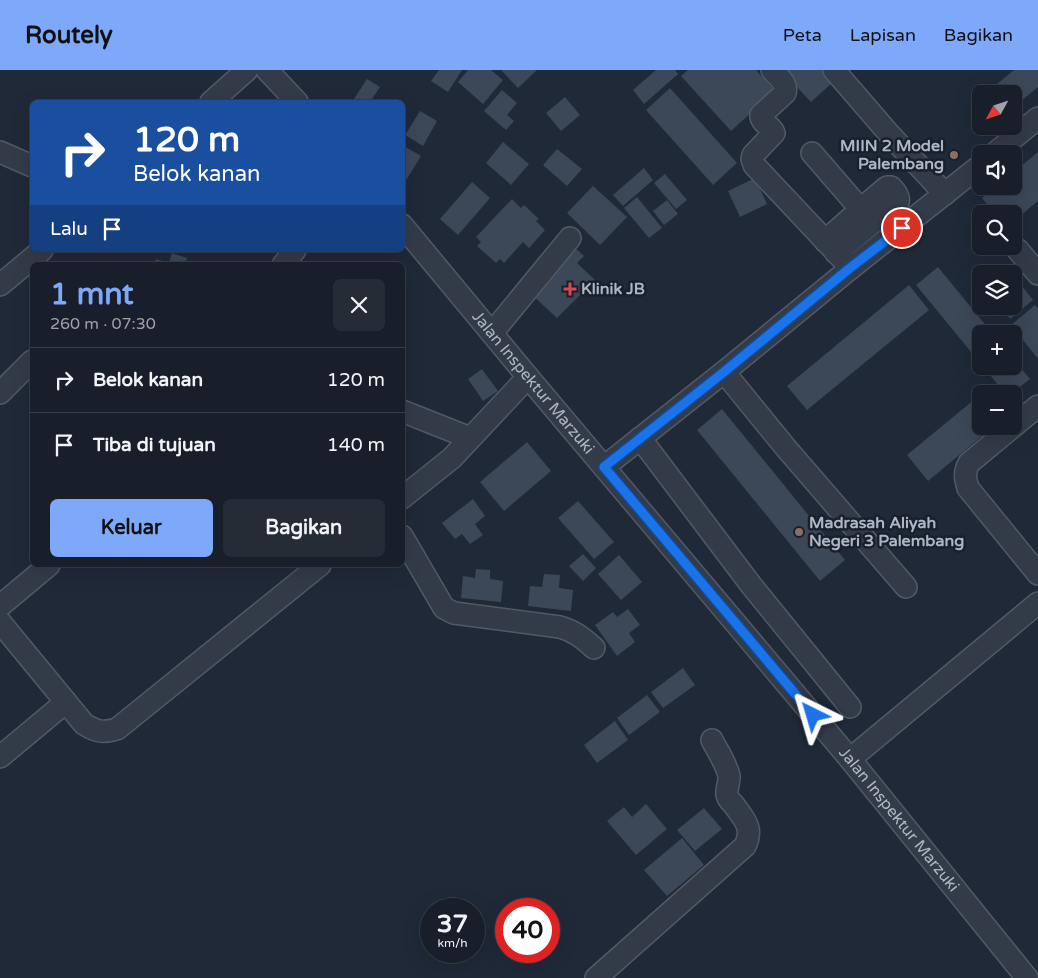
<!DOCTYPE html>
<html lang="id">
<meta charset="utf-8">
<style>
body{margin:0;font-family:"Varela Round",sans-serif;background:#252c36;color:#f1f3f6;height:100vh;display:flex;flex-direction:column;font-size:19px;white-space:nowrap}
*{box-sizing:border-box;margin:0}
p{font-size:16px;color:#9fa2a8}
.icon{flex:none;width:28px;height:28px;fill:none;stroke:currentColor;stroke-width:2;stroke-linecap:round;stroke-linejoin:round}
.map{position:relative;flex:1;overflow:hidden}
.sheet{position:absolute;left:30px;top:192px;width:375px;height:305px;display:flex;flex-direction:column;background:#181f2a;border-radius:8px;box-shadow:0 5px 20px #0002,0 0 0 1px #363d47}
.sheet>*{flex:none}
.banner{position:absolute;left:30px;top:30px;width:375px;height:152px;border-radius:8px;box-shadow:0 5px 20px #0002,0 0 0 1px #363d47;background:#1a4fa0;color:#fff;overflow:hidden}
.needle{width:32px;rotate:230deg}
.fabs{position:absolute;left:972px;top:15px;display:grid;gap:10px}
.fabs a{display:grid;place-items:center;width:50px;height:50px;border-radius:8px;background:#181f2a;box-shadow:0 5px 20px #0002,0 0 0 1px #363d47;font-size:25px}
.speed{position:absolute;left:420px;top:828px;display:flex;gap:10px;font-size:25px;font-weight:700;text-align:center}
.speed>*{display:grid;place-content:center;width:65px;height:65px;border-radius:50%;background:#181f2a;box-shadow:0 5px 20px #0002,0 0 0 1px #363d47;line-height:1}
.speed small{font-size:12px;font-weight:400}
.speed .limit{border:8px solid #d22;background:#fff;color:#111}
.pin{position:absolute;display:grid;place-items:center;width:42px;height:42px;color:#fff;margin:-21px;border:2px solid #fff;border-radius:50%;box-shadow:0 1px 5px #0007}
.me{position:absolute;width:55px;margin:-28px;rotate:320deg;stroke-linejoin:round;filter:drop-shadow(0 0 4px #0008)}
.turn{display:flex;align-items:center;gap:18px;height:105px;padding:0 20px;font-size:22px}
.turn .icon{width:65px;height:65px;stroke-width:2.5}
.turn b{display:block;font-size:35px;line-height:42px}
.then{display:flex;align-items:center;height:48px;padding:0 20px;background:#0003;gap:10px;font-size:19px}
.round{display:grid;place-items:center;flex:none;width:52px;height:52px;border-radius:8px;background:#252c36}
.summary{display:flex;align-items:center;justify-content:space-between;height:85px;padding:0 20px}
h1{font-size:30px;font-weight:800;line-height:38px;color:#7ea8fa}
.action{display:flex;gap:10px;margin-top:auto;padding:10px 20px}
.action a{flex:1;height:58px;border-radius:8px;background:#7ea8fa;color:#111;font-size:20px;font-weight:800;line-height:58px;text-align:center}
.action a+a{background:#252c36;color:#f1f3f6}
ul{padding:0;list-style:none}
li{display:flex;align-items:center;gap:15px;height:65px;padding:0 20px;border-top:1px solid #363d47}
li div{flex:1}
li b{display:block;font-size:19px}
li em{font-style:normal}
header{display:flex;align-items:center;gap:30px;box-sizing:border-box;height:70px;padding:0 25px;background:#7ea8fa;color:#111}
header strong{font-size:24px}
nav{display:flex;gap:28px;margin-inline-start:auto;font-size:18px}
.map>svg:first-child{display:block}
.building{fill:#3c4758}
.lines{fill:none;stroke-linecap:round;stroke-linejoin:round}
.minor-casing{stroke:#515966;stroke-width:24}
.minor{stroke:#333b49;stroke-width:21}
.route-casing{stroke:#114b97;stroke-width:12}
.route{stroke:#1a73e8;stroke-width:9}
.education-dot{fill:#8d6e63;stroke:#19202d;stroke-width:2}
.health-dot{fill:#e0444e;stroke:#19202d;stroke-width:2}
.labels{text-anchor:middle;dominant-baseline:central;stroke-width:5;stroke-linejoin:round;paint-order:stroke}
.poi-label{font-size:16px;font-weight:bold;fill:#aeb6c5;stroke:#19202d;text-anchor:start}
.street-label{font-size:16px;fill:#aeb6c5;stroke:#19202d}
</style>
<header>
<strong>Routely</strong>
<nav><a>Peta</a><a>Lapisan</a><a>Bagikan</a></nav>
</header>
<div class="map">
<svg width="1038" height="908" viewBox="0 0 1038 908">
<rect width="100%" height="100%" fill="#202938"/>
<path class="building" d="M439,0H462L448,22L431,11Z
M468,0H491L503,10L483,34L458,12Z
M501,0H537L518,18Z
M656,0H675L678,4L644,34L633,20Z
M688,0H756L775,21L731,61L681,6Z
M781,0H822L833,12L811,32Z
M1014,0H1038V17L1014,37V24H985Z
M367,9L380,17L370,32H352Z
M670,18L737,93L713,115L646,40Z
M502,20L517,33L507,45L514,51L506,60L484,41Z
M565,27L580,45L561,61L546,43Z
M981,27V48L971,36Z
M420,41L437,51L423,76L405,65Z
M503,72L529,94L511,115L486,93Z
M402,75L421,86L405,112L402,110Z
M557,79L582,99L567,116L543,95Z
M1038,82V131L1014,151V144H995L982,128L997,116H1014V102Z
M644,98L653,110L623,136L613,125Z
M665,104L687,130L676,139L654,113Z
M755,108L767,134L740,147L728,121Z
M472,112L490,128L458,165L440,149Z
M593,116L627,147L600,175L567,143Z
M637,127L662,158L649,168L624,138Z
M512,129L521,138L524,135L539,149L536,151L545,160L529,178L523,172L504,193L500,189L496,193L477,176L481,172L476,167Z
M667,130L678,144L664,155L653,141Z
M574,177L584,186L577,193L595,210L557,248L529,222Z
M172,183L187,188L185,195H154L156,189L169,193Z
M1005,195L1012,204H995Z
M938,197L993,264H981V294L916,215Z
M1014,206L1033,230L1010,249L1000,236H1014Z
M909,215L929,240L807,340L787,316Z
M1035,235L1038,238V289L1011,255Z
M1014,290L1030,309L1011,324H1005L983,296H1014Z
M482,299L498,321L483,331L468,309Z
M981,324V356H994L928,411L907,385Z
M722,339L845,490L820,511L697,360Z
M527,372L551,401L504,441L480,412Z
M473,429L485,446L475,454L483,465L470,474L462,464L455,469L442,453Z
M578,431L614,472L594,489L558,448Z
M583,484L596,498L583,511L569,496Z
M619,485L642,512L621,530L598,504Z
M476,499L490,500V509L503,511L501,532L461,528L463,506L475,508Z
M544,504L560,505L559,518L573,520L571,541L528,536L530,516L542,517Z
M628,539L640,555L629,563L635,572L617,586L595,555L613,542L617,547Z
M683,598L695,615L663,638L651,622Z
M647,625L660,642L629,665L617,648Z
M615,651L628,670L597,693L584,675Z
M646,734L667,759L636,785L607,751L624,737L632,747Z
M704,738L722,759L695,781L677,760Z
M682,768L704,795L667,826L644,800Z"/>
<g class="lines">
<g class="minor-casing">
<g id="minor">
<path d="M267,0L297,32"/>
<path d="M772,0C778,7 788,13 785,23L761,45V47C762,54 772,56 774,63L753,85L752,89L754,95L851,198"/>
<path d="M834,0L891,66L945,124"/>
<path d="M211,32L247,0"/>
<path d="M0,82L32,96"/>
<path d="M812,83L869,149"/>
<path d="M994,84L1038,48"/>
<path id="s1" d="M402,155L528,307L850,689L1027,908"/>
<path d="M825,171L861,139L887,117H891C895,121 900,127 898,132L836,183"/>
<path d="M1018,180L1038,204"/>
<path d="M283,195L295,180"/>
<path d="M0,215L42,180"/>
<path d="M492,263L570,168"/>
<path d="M724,302L786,378L906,517"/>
<path d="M0,323L32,291"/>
<path d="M1038,336L969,393C964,402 965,408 968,418L1038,504"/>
<path d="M402,341L470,368"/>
<path d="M640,368L751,515L850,637"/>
<path d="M604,397L724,302L851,198L981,95"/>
<path d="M402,428L452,388L528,307"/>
<path d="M402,466L444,538L454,543L560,557C574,561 583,568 594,578"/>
<path d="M0,536L49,495"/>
<path d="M0,552L84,654C97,662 103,663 117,659L320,495"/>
<path d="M0,687L66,632"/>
<path d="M850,689L1038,533"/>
<path d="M596,908L745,776C754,758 744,749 734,735C731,732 728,729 727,725C726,718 730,712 729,706C727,695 717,680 712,670"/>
</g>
</g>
<use href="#minor" class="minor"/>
</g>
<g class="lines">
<g class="route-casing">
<path id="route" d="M813,645L604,397L724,302L850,198L902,158"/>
</g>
<use href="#route" class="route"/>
</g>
<g class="education-dot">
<circle cx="954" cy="85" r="5"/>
<circle cx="799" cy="462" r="5"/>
</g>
<path class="health-dot" d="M567.5 211.5h5v5h5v5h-5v5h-5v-5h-5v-5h5z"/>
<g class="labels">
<g class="poi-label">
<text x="944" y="76" text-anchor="end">MIIN 2 Model<tspan x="944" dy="18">Palembang</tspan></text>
<text x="581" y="219">Klinik JB</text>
<text x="809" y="453">Madrasah Aliyah<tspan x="809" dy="18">Negeri 3 Palembang</tspan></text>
</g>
<g class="street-label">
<text stroke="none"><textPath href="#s1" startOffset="205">Jalan Inspektur Marzuki</textPath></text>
<text stroke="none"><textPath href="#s1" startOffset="775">Jalan Inspektur Marzuki</textPath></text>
</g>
</g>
</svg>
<div class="fabs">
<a><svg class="needle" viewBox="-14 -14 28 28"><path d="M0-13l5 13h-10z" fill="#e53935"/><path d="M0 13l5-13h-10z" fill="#9fa2a8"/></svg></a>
<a><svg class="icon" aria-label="sound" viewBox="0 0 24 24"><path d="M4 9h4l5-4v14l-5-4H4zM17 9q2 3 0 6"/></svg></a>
<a><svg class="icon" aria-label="search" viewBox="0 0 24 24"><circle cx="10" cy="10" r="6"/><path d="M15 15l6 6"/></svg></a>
<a><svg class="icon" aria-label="layers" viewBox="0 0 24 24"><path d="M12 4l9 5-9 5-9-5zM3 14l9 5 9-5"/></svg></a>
<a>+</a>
<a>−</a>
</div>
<div class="speed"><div>37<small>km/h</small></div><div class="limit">40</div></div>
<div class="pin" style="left:902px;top:158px;background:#d93025"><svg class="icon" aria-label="arrive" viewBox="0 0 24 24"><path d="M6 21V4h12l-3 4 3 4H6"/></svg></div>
<svg class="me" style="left:813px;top:645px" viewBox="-20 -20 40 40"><path d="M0-17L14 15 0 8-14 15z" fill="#1a73e8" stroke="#fff" stroke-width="4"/></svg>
<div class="banner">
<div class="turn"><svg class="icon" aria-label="right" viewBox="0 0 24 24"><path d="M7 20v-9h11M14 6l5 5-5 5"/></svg><div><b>120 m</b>Belok kanan</div></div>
<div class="then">Lalu<svg class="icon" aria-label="arrive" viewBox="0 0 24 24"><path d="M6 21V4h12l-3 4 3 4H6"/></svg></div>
</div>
<section class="sheet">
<div class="summary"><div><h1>1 mnt</h1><p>260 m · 07:30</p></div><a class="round"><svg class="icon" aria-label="close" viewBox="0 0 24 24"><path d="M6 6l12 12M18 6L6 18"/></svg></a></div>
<ul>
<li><svg class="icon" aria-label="right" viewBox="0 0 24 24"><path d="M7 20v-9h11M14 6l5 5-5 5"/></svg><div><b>Belok kanan</b></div><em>120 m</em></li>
<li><svg class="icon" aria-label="arrive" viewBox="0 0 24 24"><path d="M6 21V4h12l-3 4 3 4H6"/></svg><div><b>Tiba di tujuan</b></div><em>140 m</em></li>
</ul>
<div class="action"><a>Keluar</a><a>Bagikan</a></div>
</section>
</div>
